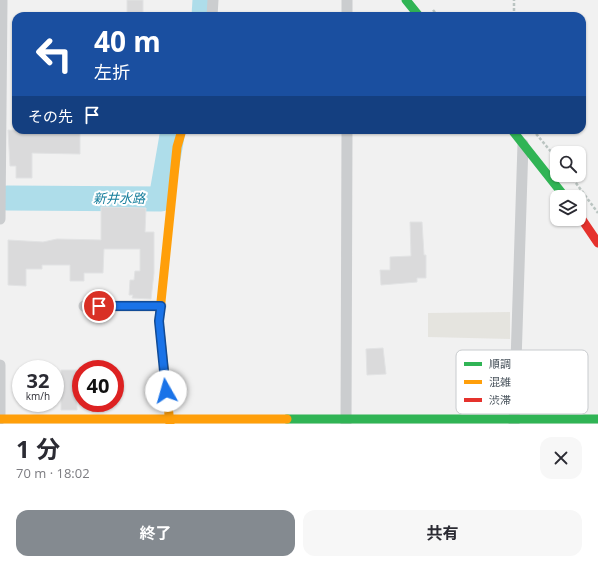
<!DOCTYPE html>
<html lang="ja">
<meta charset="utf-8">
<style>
body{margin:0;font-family:"Open Sans","Noto Sans JP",sans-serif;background:#f7f7f7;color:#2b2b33;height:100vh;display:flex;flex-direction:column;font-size:15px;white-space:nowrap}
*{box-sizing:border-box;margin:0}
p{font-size:13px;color:#7c7c81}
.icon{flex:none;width:22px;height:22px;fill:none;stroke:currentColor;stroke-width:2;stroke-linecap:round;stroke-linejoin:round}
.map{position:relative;height:424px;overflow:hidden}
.panel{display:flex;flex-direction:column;background:#fff;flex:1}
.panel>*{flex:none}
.guide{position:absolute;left:12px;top:12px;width:574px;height:122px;border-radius:12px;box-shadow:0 1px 3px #0004;background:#1a4fa0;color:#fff;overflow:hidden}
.tools{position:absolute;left:550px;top:146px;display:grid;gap:8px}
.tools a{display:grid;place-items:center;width:36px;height:36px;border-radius:8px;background:#fff;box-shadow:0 1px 3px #0004;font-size:20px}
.speed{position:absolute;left:12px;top:360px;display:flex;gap:8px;font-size:20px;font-weight:700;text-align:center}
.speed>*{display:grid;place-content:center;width:52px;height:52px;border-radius:50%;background:#fff;box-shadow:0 1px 3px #0004;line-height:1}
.speed small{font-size:10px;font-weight:400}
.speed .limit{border:6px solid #d22;background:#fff;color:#111}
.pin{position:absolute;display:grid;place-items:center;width:34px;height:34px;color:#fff;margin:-17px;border:2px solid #fff;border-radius:50%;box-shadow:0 1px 4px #0007}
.me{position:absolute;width:44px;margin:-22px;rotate:353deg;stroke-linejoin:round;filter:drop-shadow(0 0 3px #0008)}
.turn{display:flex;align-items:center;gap:14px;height:84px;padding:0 16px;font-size:18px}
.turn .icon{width:52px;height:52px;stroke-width:2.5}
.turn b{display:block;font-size:28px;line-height:34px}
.then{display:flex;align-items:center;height:38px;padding:0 16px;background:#0003;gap:8px;font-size:15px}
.round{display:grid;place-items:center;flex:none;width:42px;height:42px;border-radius:12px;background:#f7f7f7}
.overview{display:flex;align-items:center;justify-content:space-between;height:68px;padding:0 16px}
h1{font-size:24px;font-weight:700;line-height:30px}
.action{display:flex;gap:8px;margin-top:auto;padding:8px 16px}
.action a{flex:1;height:46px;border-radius:12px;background:#848a90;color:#fff;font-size:16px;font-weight:700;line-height:46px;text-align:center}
.action a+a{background:#f7f7f7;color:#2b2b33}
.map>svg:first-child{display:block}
.commercial{fill:#e5e4df}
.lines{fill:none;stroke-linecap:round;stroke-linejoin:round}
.river{stroke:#aeddea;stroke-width:25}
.building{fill:#dadadb;stroke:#e2e3e4}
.path{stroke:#bac4c1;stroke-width:2.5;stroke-dasharray:3 2;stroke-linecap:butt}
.street{stroke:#cbcdcf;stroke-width:11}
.fast{stroke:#30b455;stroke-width:9}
.slow{stroke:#ff9f0a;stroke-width:9}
.jam{stroke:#e5322d;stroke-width:9}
.route-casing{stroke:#114b97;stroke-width:10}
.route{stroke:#1a73e8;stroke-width:7}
.labels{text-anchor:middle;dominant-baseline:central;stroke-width:4;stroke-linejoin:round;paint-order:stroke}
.water-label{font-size:13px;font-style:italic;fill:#167e9c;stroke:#fff}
.key{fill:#fff;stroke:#c8cbce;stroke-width:1}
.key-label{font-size:11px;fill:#49535c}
</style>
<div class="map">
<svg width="598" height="424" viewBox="0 0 598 424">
<rect width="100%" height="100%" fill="#f1f1f1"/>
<path class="commercial" d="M510,312V339L428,337V313Z"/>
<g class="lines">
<path class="river" d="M204,16L205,0
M7,198L161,199L173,130"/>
</g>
<path class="building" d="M127,0H143V16H127Z
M8,130H80V154L32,153V178H16V166H10Z
M101,207L146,208L145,232H154V273L151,299L132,298L133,295H129L130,280H134L135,271H140V249H104L103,273H84V281H70V265H42V269H26V286L8,285V240L43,242L57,239L101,240Z
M410,222H422L424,255H426V278H417V282L381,285L380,270H390V257L411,256Z
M383,348L386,374L367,375L366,349Z
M61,370H77V410H61Z"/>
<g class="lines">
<path class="path" d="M433,10L438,16
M514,16V0
M533,130L557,159
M570,175L598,213"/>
<path class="street" d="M212,16L213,0
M347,16V0
M0,219L2,0
M84,306H161
M0,365V419
M346,424L347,130
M514,424L523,144"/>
<path class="fast" d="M406,0L419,16
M512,130L565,197
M287,419H598"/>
<path class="slow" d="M0,419H287
M170,424L159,321L177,147L182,130"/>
<path class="jam" d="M579,215L598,243"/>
</g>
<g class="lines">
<g class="route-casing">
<path id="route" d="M99,306H161L159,321L166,391"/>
</g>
<use href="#route" class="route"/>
</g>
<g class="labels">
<g class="water-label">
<text x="119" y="198">新井水路</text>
</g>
</g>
<rect x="456" y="350" width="132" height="64" rx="6" class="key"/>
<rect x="464" y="362" width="18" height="4" fill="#30b455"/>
<rect x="464" y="380" width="18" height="4" fill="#ff9f0a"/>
<rect x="464" y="398" width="18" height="4" fill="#e5322d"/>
<g class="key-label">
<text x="489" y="368">順調</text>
<text x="489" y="386">混雑</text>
<text x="489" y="404">渋滞</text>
</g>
</svg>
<div class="tools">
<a><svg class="icon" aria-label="search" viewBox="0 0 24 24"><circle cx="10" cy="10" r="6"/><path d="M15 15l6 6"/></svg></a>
<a><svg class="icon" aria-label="layers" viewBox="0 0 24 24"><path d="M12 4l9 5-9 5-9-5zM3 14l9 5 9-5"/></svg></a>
</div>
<div class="speed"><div>32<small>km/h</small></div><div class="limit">40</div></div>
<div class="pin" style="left:99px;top:306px;background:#d93025"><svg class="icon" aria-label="arrive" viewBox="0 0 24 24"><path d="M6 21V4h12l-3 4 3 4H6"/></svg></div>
<svg class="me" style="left:166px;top:391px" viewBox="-20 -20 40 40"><circle r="19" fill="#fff"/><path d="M0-13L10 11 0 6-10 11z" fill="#1a73e8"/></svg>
<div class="guide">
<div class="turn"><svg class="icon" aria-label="left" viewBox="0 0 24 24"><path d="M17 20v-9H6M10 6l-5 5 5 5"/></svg><div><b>40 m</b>左折</div></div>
<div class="then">その先<svg class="icon" aria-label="arrive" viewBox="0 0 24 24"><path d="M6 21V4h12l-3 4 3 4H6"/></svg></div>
</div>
</div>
<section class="panel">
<div class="overview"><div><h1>1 分</h1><p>70 m · 18:02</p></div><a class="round"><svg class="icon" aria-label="close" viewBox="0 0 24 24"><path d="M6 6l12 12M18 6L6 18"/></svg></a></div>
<div class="action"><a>終了</a><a>共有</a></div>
</section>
